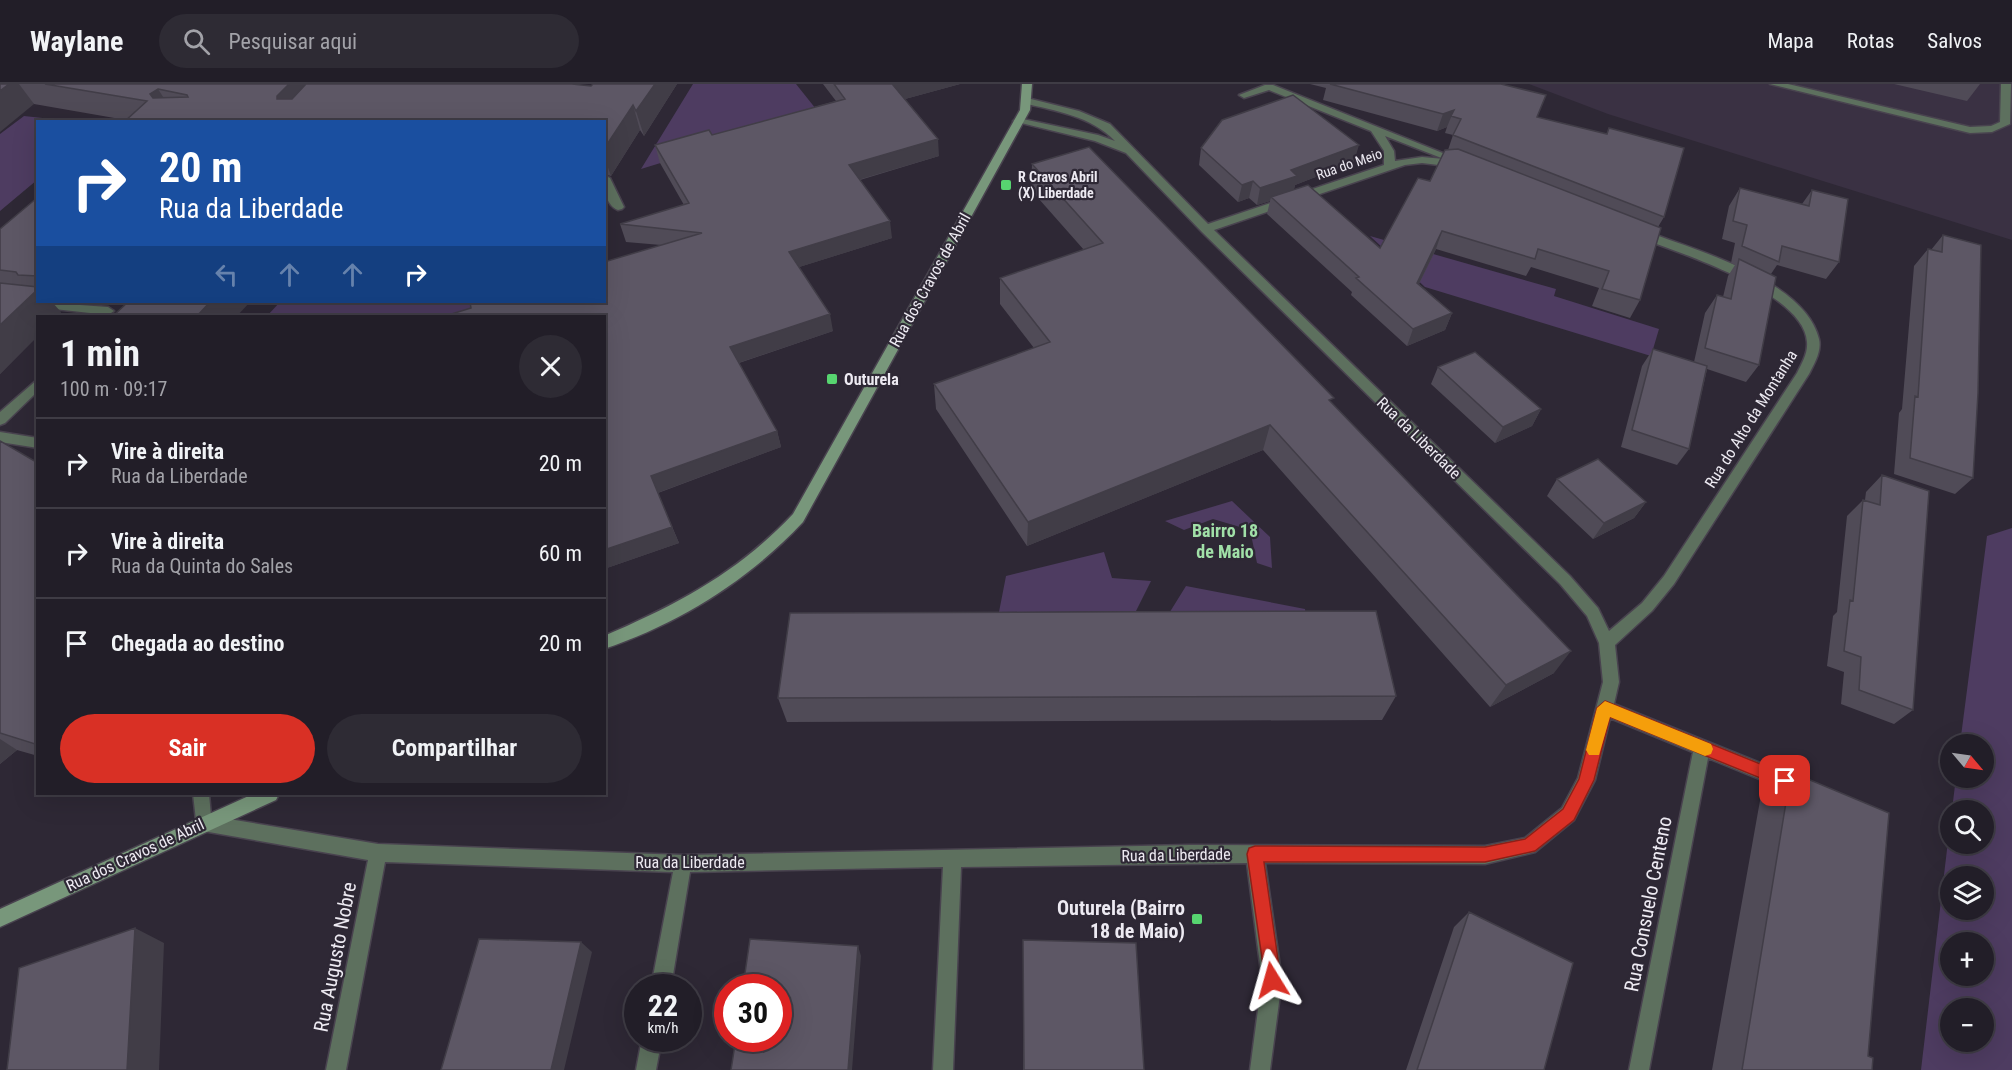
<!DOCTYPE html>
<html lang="pt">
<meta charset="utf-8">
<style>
body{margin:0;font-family:"Roboto Condensed",sans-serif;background:#2e2b34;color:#f1f3f6;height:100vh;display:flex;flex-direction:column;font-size:22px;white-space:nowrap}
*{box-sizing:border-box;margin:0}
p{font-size:20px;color:#a2a2a8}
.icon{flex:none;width:33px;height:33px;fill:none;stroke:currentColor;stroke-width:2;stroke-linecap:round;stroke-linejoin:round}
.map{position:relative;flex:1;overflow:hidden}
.panel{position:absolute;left:36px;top:231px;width:570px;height:480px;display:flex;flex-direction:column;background:#221e28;border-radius:0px;box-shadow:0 6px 24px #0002,0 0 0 2px #3f3c45}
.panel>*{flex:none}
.top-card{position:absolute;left:36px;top:36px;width:570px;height:183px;border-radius:0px;box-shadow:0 6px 24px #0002,0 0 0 2px #3f3c45;background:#1a4fa0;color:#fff;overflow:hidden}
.needle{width:39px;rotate:119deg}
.buttons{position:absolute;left:1940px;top:650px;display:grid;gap:12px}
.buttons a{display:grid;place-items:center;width:54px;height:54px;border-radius:50%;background:#221e28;box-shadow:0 6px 24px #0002,0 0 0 2px #3f3c45;font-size:30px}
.speed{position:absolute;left:624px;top:890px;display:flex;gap:12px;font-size:30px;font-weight:700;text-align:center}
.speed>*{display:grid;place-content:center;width:78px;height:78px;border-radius:50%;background:#221e28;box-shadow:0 6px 24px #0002,0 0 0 2px #3f3c45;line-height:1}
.speed small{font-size:15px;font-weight:400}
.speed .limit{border:9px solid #d22;background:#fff;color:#111}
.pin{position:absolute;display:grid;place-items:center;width:51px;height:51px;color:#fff;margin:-26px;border-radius:12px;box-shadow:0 3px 9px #0006}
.me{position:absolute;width:66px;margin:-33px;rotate:352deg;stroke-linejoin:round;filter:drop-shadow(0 0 4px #0008)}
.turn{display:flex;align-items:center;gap:21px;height:126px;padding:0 24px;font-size:27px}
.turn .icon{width:78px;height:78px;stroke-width:2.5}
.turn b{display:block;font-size:42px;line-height:51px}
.lanes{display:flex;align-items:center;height:57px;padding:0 24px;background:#0003;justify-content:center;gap:30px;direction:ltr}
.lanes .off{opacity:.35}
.round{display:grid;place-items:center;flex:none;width:63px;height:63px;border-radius:32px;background:#2e2b34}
.summary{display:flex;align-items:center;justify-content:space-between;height:102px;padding:0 24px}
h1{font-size:36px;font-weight:700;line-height:45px}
.button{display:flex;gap:12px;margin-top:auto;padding:12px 24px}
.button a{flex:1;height:69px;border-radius:36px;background:#d93025;color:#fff;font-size:24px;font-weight:700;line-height:69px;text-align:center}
.button a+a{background:#2e2b34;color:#f1f3f6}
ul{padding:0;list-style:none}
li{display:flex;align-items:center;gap:18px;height:90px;padding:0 24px;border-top:2px solid #3f3c45}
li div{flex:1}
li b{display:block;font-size:22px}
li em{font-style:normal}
header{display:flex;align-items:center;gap:36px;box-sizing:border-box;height:84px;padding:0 30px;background:#221e28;border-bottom:2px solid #3f3c45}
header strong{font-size:28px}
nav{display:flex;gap:33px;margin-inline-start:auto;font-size:21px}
.search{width:420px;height:54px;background:#2e2b34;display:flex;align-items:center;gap:15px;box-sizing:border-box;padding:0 21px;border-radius:33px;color:#a2a2a8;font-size:22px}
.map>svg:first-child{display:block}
.built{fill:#3a3143}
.green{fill:#4e3c61;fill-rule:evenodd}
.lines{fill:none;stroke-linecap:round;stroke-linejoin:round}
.lane-casing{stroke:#49434f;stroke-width:3}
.street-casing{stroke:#49434f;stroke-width:3}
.secondary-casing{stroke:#49434f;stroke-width:3}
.lane{fill:#5d705e;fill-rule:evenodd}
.street{fill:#5d705e;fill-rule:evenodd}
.secondary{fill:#78977b;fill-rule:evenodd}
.wall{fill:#504b57}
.shaded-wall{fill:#413d47}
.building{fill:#5d5765;stroke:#413d47;stroke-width:1.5;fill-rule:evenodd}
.route{fill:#d93025;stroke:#8d1f18;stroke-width:1.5}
.slow{fill:#f59e0b}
.poi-dot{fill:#57d570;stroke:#2e2835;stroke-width:2}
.labels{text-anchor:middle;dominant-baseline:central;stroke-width:4.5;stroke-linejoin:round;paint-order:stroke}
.far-street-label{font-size:14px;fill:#edeaf2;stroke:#2e2835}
.far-poi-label{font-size:14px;font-weight:bold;fill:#edeaf2;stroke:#2e2835;text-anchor:start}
.street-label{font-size:16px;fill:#edeaf2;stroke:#2e2835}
.poi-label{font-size:16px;font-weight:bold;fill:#edeaf2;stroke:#2e2835;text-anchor:start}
.neighbourhood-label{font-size:18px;font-weight:bold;fill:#a1e0a8;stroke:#2e2835}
.near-street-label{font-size:20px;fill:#edeaf2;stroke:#2e2835}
.near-poi-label{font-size:20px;font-weight:bold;fill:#edeaf2;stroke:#2e2835;text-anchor:end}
</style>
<header>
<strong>Waylane</strong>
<div class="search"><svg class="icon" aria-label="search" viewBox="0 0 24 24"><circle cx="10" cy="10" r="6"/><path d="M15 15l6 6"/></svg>Pesquisar aqui</div>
<nav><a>Mapa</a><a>Rotas</a><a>Salvos</a></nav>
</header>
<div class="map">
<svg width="2012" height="986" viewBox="0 0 2012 986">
<rect width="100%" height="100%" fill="#2e2835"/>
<path class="built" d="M1529,0H2012V156L1608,30Z"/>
<path class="green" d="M693,0H796L820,30L641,85Z
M24,32L70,37L38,38L37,96L0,127V50Z
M1370,152L1556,205L1554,212L1659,245L1651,272L1425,203Z
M280,218H503L464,232H267Z
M1232,417L1270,453L1272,484L1257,479L1250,446L1213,435L1184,446L1165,437Z
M2012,444V986H1921L1950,740V759H1983V726H1952L1956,693H1983V660H1960L1987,452ZM1950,792H1983V825H1950ZM1950,858H1983V891H1950ZM1950,924H1983V957H1950Z
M1104,468L1112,494L1151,497L1136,527L999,528L1006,492Z
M1186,502L1305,525L1306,532L1168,531Z"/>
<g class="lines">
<g class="lane-casing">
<path id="lane" d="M1770,0H1788L1970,43L1991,42L2000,38L2001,0H2011L2010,40L1992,48L1970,49Z"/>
</g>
<g class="street-casing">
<path id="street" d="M1265,1H1273L1465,78L1460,81L1452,79L1447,82L1422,79L1405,81L1214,146L1570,492L1598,524L1609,547L1642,519L1664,492L1797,289C1802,279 1808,269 1807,258C1804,208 1678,168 1637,153V147H1645C1695,166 1805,196 1819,255C1822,267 1814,280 1809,290L1674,500L1652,527L1615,561L1619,598L1614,620L1805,697L1808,703L1805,709L1799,711L1708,674L1649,986H1629L1693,668L1610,634L1595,696L1574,736L1535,768L1485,780L1265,779L1282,896L1270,986H1250L1262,896L1247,779L961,783L953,986H933L943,783L690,788L671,903H651L673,788L385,778L346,986H326L368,776L203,747L197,745L193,710H209L211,732L378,760L683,771L1190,761L1485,762L1525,754L1562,724L1578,694L1603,598L1599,559L1587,532L1560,500L1202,148L1126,69L1095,57L1013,37L1018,34L1098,51L1115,57C1091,32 1056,27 1023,19L1022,17L1027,14L1079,27L1110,40L1208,140L1384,81V67L1371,47L1269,6L1244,14L1239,11ZM1385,52L1444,75L1422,73L1395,77L1394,67Z
M604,91L610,94L624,123L622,125L618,126C605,121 604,103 604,91Z
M0,211L38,215V218L108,223L114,227L108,231L0,219Z
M38,295V307L5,339L0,341V328Z
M0,348L38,354V364L0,358Z
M642,954H662L656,986H636Z"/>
</g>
<g class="secondary-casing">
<path id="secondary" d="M1022,0H1032L1030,26L803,438C749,496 680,539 604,565V552C678,520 737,489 793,430L1020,26Z
M253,710H279L276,716L0,843V825Z"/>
</g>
<use href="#lane" class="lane"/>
<use href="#street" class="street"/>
<use href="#secondary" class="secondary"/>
</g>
<path class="wall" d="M0,0H572L591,2L677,0L644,52L640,46L611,92L604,90V38L126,36L34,20Z
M823,0H960L905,15L939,72L860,96L892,154L799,183L833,247L739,279L777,347L781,363L658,409L679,459L604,485V232L471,224L661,161L626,158L620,140L684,121L660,79L655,61L712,51L836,17Z
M1310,0H1501L1537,33L1664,133L1658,143L1640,216L1630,234L1592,222L1599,204L1531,183L1526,192L1436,165L1419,200L1452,229L1445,246L1407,262L1351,211L1352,208L1267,130L1270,117L1257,121L1249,114L1238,118L1199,81L1201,64L1354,78L1295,101L1294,105L1380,164L1430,97L1448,66L1453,51L1445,49L1447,43L1437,47L1323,16L1326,4Z
M1894,0H1980L1967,17Z
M1032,80L1332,319L1554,589L1490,623L1263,366L1027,462L936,325L934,300L1034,264L1000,220V194L1084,166L1031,106Z
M1740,104L1802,120L1812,106L1839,178L1826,195L1777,181L1771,190L1759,281L1746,298L1707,285L1689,365L1677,381L1621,363L1642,282L1653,265L1694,278L1705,229L1717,211L1723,213L1728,192L1735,181L1731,179L1735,159L1722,155L1729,122Z
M38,113V218L61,228L0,290V145Z
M1943,151L1973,394L1955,410L1894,390L1899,329L1902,325L1914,182L1928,165L1931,166Z
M1438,283L1541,325L1532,342L1495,359L1431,300Z
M0,357L38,379V672L17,666L0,680Z
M1882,391L1913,626L1894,640L1841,620L1844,588L1827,582L1833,532L1837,528L1847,432L1863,416H1865L1866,408Z
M1557,395L1646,418L1634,434L1593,455L1547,412Z
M1396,612L1382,636L787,638L778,614Z
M1791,688L1868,972L1872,986H1712L1761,711Z
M1469,828L1544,986H1406L1454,843Z
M1023,856L1144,986H1023Z"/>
<path class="shaded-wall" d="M9,0H19L34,20L0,48V7Z
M289,0H327L291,36L277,15V12Z
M655,0H677L644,52L636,27Z
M895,0H960L894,18L893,1Z
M158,5L174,30L167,34L150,10Z
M633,21L640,46L611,92L604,72V65Z
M1454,26L1447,43L1437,47L1443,30Z
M938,55L939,72L851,98L849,81Z
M1359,61L1354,78L1295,101L1293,109L1271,113L1270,117L1257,121L1260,104L1291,86Z
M1253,97L1249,114L1238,118L1242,101Z
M890,137L892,154L793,185L789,168Z
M1442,147L1436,165L1411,216L1417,199Z
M38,205V218H52L61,228L57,232H38V252L0,290V241Z
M210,218H250L237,232H197Z
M1452,229L1445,246L1407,262L1413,245Z
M830,230L833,247L735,280L730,263Z
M1541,325L1532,342L1495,359L1503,343Z
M1270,341L1263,366L1027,462L1028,438Z
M777,347L781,363L657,409L651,392Z
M1646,418L1634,434L1593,455L1604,439Z
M672,443L679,459L604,485V466Z
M1571,567L1554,589L1490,623L1506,601Z
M0,655L17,666L0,680Z
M135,844L164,859L159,986H127Z
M581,858L592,868L564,986H551Z
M858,862L861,872L852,986H848Z"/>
<path class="building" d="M0,0H9L0,7Z
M45,0H289L277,12V15H292L306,0H572L591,2L593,0H655L636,27L633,21L604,65V38H124L147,17ZM158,5L187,11L188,13L153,14L150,10Z
M834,0H895L893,1L938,55L849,81L890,137L789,168L830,230L730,263L777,347L651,392L672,443L604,466V232H445L471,224L470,218H604V178L702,149L620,140L689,119L655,61L709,46L712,51L845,15Z
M1330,0H1501L1546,11L1537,33L1607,50L1609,44L1684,64L1664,133L1453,51L1461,35L1451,32L1454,26L1443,30Z
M1293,11L1359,61L1291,86L1297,92L1260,104L1253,97L1242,101L1201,64L1222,36Z
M1089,63L1334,314L1329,316L1571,567L1506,601L1270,341L1028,438L934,300L1050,258L1000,194L1103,159L1032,80Z
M1458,65L1661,144L1640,216L1602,205L1609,187L1538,165L1535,175L1442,147L1417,199L1452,229L1413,245L1356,194L1359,193L1271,113L1308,101L1380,164L1418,94L1430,97L1445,66Z
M1740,104L1809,122L1812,106L1848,115L1839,178L1782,162L1779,178L1742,162L1747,141L1733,137Z
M38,113V192L18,191L16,188L0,186V145Z
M1943,151L1981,161L1978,309L1973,394L1910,374L1915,312L1918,313L1928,165L1942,168Z
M1739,175L1776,193L1759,281L1705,264L1717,211L1731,215Z
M0,199L38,203V205L0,241Z
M128,218H210L197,232H113Z
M1653,265L1707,282L1689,365L1632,346Z
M1475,268L1541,325L1503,343L1438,283Z
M0,357L38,379V656L35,660L0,649Z
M1598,375L1646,418L1604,439L1557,395Z
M1882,391L1929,407L1913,626L1859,606L1861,573L1844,567L1850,516L1853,517L1863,416L1880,421Z
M1376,527L1396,612L778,614L790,529Z
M1791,688L1889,729L1868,972L1873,974L1872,986H1742Z
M1469,828L1573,879L1544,986H1417Z
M135,844L127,986H7L19,884Z
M479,855L581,858L551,986H441Z
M750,855L858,862L848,986H731L736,954H778V903H743Z
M1023,856L1136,859L1144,986H1024Z"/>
<path class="route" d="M1605,617L1790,692L1793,697L1790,702L1785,704L1610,633L1594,696L1574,736L1535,767L1485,778H1264L1281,896L1278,902L1272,905L1266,902L1247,770L1249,764L1255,762L1485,763L1525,755L1563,725L1579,695L1597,624Z"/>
<path class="slow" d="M1605,617L1711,660L1713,665L1711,670L1705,672L1610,633L1599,671H1589L1586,666L1597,624Z"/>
<g class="poi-dot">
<rect x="1000" y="95" width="12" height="12" rx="3"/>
<rect x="826" y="289" width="12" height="12" rx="3"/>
<rect x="1191" y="829" width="12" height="12" rx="3"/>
</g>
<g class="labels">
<g class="far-street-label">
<text transform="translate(1349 80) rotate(-19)">Rua do Meio</text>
</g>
<g class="far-poi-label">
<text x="1018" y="93">R Cravos Abril<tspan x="1018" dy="16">(X) Liberdade</tspan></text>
</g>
<g class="street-label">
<text transform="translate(930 196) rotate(-61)">Rua dos Cravos de Abril</text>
<text transform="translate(1751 335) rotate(-58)">Rua do Alto da Montanha</text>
<text transform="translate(1419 354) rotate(44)">Rua da Liberdade</text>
<text transform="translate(135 771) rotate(-25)">Rua dos Cravos de Abril</text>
<text transform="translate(1176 771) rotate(-1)">Rua da Liberdade</text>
<text x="690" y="778">Rua da Liberdade</text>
</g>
<g class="poi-label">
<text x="844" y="295">Outurela</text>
</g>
<g class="neighbourhood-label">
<text x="1225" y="446">Bairro 18<tspan x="1225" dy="21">de Maio</tspan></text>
</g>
<g class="near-street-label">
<text transform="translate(1648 820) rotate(-79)">Rua Consuelo Centeno</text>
<text transform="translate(335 873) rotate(-79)">Rua Augusto Nobre</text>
</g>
<g class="near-poi-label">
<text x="1185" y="824">Outurela (Bairro<tspan x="1185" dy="23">18 de Maio)</tspan></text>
</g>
</g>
</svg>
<div class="buttons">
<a><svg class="needle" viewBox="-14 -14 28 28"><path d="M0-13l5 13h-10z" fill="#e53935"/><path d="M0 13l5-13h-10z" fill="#a2a2a8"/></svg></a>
<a><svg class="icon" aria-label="search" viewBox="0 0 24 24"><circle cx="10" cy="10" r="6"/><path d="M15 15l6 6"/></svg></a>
<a><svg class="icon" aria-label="layers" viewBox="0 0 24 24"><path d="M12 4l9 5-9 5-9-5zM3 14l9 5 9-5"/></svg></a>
<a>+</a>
<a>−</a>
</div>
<div class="speed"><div>22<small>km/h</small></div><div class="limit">30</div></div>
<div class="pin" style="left:1785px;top:697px;background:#d93025"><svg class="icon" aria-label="arrive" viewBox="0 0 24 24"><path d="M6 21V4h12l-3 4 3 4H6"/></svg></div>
<svg class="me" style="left:1272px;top:896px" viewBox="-20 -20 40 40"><path d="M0-17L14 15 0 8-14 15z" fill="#d93025" stroke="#fff" stroke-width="4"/></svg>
<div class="top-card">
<div class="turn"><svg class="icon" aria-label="right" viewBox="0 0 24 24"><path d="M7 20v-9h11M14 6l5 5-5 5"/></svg><div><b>20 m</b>Rua da Liberdade</div></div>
<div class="lanes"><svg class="icon off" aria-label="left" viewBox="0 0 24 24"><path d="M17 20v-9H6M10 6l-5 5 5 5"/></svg><svg class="icon off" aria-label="ahead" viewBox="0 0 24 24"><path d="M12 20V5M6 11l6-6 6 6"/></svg><svg class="icon off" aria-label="ahead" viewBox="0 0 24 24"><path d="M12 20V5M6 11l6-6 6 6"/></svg><svg class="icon" aria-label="right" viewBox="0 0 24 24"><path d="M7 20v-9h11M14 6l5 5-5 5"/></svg></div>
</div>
<section class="panel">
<div class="summary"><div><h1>1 min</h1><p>100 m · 09:17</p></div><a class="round"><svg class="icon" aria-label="close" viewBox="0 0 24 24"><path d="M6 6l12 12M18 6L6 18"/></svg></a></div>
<ul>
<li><svg class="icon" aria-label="right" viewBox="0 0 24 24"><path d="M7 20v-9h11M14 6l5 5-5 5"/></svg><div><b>Vire à direita</b><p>Rua da Liberdade</p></div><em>20 m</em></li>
<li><svg class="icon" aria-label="right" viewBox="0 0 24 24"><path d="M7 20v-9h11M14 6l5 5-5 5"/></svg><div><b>Vire à direita</b><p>Rua da Quinta do Sales</p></div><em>60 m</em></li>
<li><svg class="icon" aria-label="arrive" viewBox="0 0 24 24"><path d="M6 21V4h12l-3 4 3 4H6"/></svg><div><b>Chegada ao destino</b></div><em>20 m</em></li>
</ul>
<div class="button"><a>Sair</a><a>Compartilhar</a></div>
</section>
</div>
